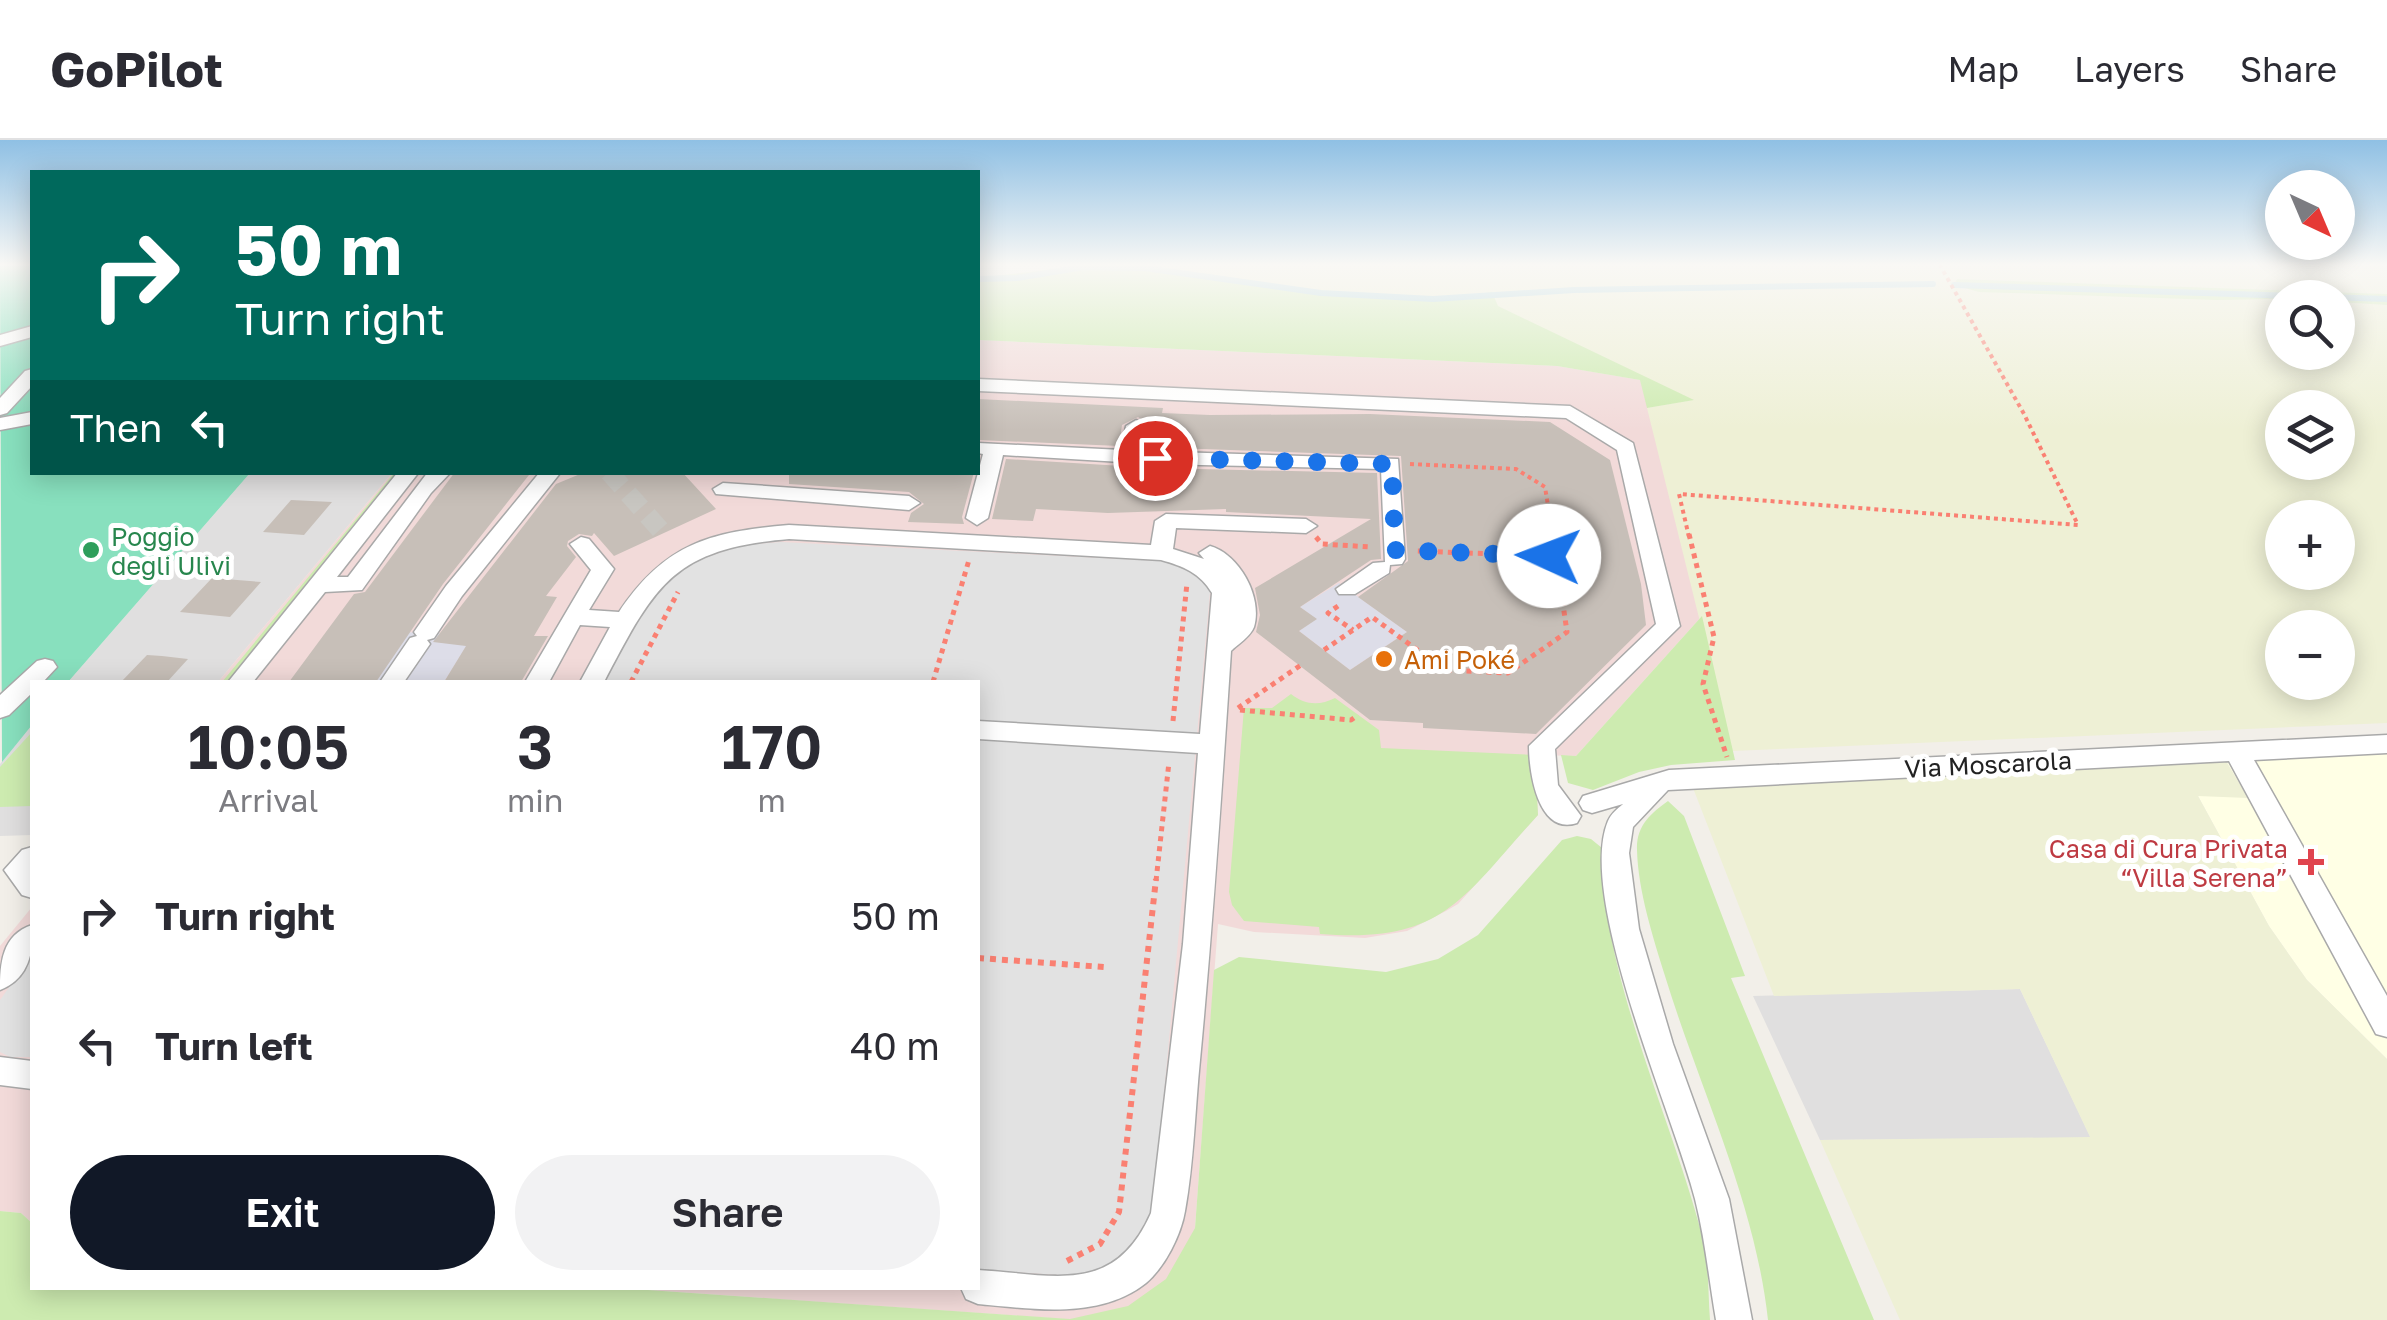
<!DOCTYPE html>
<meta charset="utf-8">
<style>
body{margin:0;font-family:"Golos Text",sans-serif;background:#f2f2f3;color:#2b2b33;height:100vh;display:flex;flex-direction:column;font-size:38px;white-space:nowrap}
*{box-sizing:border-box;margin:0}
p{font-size:32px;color:#7c7c81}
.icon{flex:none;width:55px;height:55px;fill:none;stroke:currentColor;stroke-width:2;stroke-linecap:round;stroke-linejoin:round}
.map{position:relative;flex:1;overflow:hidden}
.sheet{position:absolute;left:30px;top:540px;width:950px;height:610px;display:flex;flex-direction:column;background:#fff;border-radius:0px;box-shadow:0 5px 25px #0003}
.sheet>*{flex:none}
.banner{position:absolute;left:30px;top:30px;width:950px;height:305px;border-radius:0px;box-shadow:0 5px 25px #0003;background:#00695c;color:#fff;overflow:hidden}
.needle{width:65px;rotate:136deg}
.buttons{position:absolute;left:2265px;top:30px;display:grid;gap:20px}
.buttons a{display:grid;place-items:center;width:90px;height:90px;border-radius:50%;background:#fff;box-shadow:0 5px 25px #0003;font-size:50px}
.pin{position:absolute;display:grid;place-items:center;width:85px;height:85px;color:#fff;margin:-42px;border:5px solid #fff;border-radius:50%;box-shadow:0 2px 10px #0007}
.me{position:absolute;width:110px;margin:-55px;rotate:272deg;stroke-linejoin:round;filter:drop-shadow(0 0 8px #0008)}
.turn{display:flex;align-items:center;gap:35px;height:210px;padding:0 40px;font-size:45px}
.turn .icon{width:130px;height:130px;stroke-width:2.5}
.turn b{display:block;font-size:70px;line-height:85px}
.then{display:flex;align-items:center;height:95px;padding:0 40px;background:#0003;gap:20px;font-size:38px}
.eta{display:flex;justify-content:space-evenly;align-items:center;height:170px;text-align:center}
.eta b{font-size:60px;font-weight:600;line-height:70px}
.button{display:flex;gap:20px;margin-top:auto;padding:20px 40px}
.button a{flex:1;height:115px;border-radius:60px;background:#111827;color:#fff;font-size:40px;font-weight:600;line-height:115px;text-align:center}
.button a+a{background:#f2f2f3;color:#2b2b33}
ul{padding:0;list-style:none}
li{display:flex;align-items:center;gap:30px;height:130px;padding:0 40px}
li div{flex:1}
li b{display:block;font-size:38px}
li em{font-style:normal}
header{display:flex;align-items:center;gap:60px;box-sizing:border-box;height:140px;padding:0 50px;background:#fff;border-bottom:2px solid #e1e1e2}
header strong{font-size:48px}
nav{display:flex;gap:55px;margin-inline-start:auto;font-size:35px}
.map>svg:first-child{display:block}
.residential{fill:#e0dfdf}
.commercial{fill:#f2dad9}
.education{fill:#ffffe5}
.farmland{fill:#eef0d5;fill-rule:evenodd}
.grass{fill:#cdebb0}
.pitch{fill:#88e0be}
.parking{fill:#e2e2e2}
.plaza{fill:#dddde8}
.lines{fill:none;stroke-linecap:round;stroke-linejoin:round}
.stream{stroke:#aad3df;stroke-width:6}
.building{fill:#c7bfb8}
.minor-tunnel{stroke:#c8c6c1;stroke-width:19;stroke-dasharray:19 10;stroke-linecap:butt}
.minor-casing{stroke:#a9a9a9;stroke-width:3}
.path-far2{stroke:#fa8072;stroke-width:4;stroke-dasharray:4 4;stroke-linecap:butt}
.path-far1{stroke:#fa8072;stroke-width:5;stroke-dasharray:5 5;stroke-linecap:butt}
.path{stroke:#fa8072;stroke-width:6;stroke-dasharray:6 6;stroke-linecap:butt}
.minor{fill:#fff;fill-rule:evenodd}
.route{stroke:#1a73e8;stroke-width:18;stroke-dasharray:0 32.4}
.leisure-dot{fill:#2e9e5b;stroke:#fff;stroke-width:4}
.food-dot{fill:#e8710a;stroke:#fff;stroke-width:4}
.health-dot{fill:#e0444e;stroke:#fff;stroke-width:4}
.labels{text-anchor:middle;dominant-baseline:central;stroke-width:10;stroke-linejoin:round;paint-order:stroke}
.leisure-label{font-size:25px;fill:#27864d;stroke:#fff;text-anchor:start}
.food-label{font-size:25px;fill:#c56008;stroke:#fff;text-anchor:start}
.street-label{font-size:25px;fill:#222;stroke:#fff}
.health-label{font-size:25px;fill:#be3a42;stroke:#fff;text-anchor:end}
</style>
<header>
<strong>GoPilot</strong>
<nav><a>Map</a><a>Layers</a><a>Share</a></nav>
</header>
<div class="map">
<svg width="2387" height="1180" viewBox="0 0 2387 1180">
<rect width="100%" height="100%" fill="#f2efe9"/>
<path class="residential" d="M250,333H392L218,542H68Z
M32,585V695L0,696V624Z
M2020,849L2091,998L1820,1000L1753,856Z"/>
<path class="commercial" d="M978,200L1557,226L1641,240L1702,476L1576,616L1535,615L1538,675L1458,764L1446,771L1407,791L1365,798L1254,792L1218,784L1188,1180H1078L619,1148H978V542H218L392,333L978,332Z
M32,767V1083L21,1073L0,1071V806Z"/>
<path class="education" d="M2387,611V919L2307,840L2269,786L2197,654L2247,657L2226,621Z"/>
<path class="farmland" d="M1131,125H2387V154L1957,139L1954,145L1961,149L2024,154L2282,159V212H2338V162L2387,165V583L1732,611L1647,268L1692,260L1497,166L1492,152L1436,157L1343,153ZM2282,268H2338V322H2282ZM2282,378H2338V432H2282ZM2282,488H2338V542H2282Z
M2226,621L2248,658L2198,656L2269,786L2307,840L2387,919V1180H1900L1820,1000L2090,997L2020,849L1774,856L1693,648Z"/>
<path class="grass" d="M1086,125C1222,123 1356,174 1492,152L1498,166L1694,260L1647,268L1640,240L1557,226L978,200V138Z
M1957,139L2387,154V165L2338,162V158L2217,160L1979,152L1954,145Z
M394,333H399L227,542H222Z
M1702,476L1735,620L1671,625L1639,632L1593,650L1568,643L1561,615L1576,616Z
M1291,554C1305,565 1319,566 1335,558L1379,590L1381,608L1535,615L1538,675C1462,758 1444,804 1320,794L1319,787L1244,781L1232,765L1229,752L1244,568H1272Z
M32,592V666L0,667V627Z
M1668,661L1684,676L1745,836L1731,838L1874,1180H1768C1755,1061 1700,950 1665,836C1653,797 1638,751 1637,710C1636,686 1651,673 1668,661Z
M1577,696L1591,699L1602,708C1601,834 1670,973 1702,1095C1709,1122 1708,1153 1710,1180H0V1071L21,1073L32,1083V1148H619L1070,1179L1128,1166L1166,1139L1195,1088L1214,830L1239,817L1386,832L1438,819L1478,795L1562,700Z"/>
<path class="pitch" d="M0,125H32V332L250,333L68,542H32V585L2,622Z"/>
<path class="parking" d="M781,402L1163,421L1185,425L1201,437L1210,452L1153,1074L1132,1113L1091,1137L978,1130V542H603L651,450L688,424L741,405Z
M32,815V917H10L0,912V860Z"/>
<path class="plaza" d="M1339,443L1407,492L1350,530L1299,491L1316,479L1300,467Z
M397,492L474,494L444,542H362Z"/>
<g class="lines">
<path class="stream" d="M978,139L1017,138L1083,127L1145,128L1321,153L1433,159L1574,150L1933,144
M1954,145L2387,159"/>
</g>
<path class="building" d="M978,259L1163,268L1162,273L1210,275L1370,274L1550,282L1610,320L1641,444L1646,485L1536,594L1423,588V583L1370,580L1256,492L1260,475L1255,448L1371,379L1226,372V369L1108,373L1036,369L1033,381L992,379L1006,319L1155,328L1377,333L1381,419L1371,420L1300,467L1317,479L1299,491L1350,530L1407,492L1358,457L1408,421L1401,316L1146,307L1149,284L1138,277L1122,285L1119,306L978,300Z
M455,332L529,335L443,444L376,542H289L354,454L365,452Z
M585,332H682L716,369L614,416L594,393L592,396L579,394L568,401L567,406L576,417L546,456L557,457L534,496H548L521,542H444L466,506L433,502L556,344Z
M789,332H974L962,377L964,384L908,382L911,373L924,364L909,352L789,344Z
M291,360L332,362L304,395L263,392Z
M212,438L261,442L230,477L180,472Z
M147,515L162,516L188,519L167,542H121Z"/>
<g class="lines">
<path class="minor-tunnel" d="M609,332L664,394"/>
<g class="minor-casing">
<path id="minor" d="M32,186V197L0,206V195Z
M32,229V246L7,273L0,275V258L25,231Z
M978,239L1570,266L1633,303L1680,486L1555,609L1558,645L1581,676L1577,683C1538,696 1529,632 1529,606L1656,484L1617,310L1566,278L978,251Z
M32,272V284L0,290V278Z
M1136,280L1146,286L1142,311L1398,319L1405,419L1402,424L1390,425L1389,433L1355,454H1339L1336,449L1373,423L1385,422L1381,329L1155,324L1003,315L988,378L977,385L966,378L983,314L978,313V303L1122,310L1126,286Z
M398,332H419L337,437H348L428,332H451L431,353L362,450L325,452L253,542H228Z
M540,332H561L462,456L434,498L427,500L430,504L404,542H380L410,498L417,496L414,492L446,446Z
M723,343L909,356L920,363L909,370L716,354L713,349Z
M1166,374L1306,379L1317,386L1306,393L1176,388L1173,409L1204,419L1199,413L1210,406C1239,414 1263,457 1254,487C1251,496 1237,505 1231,511C1222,647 1213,784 1200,920C1195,969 1194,1022 1185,1071C1181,1095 1165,1127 1146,1143C1099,1180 1034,1169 978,1164L966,1159L961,1148H978V1130C1053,1134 1114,1157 1151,1073L1183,804L1198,613L978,599V581L1200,594L1212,453C1200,433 1183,426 1161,420L789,399C672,409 655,445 604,542H580L610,487L580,485L549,542H525L591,430L570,404L581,397L589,399L614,429L589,470L619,472C665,403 710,392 789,385L1151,405L1155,381Z
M45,519L53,521L57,527L43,542H32V553L9,575L0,578V555L37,521Z
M2387,595V613L2254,620L2387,856V897L2376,894L2229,621L1668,650L1633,687L1629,713L1639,789L1673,904L1729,1059L1752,1180H1716C1709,1140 1705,1098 1695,1059C1674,976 1576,757 1608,681C1611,674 1617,669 1623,664L1592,673L1583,670L1579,663L1583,656L1669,630Z
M32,707V758L22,755L4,730L22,710Z
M32,785C34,811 29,839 0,850C0,823 2,795 32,785Z
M0,917L32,921V949L0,945Z"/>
</g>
<path class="path-far2" d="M1410,324L1516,329L1545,347L1553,397
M1689,397L1679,354L2078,385L2024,274L1940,125"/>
<path class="path-far1" d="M1553,394L1557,420
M1689,394L1714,497L1703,544L1727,617
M1316,397L1322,404L1372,407
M1338,466L1328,473L1353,490
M1324,510L1372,477L1445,530L1508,533L1567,492L1557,423L1549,416L1416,411
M631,542L678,452
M933,542L969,420
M1238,568L1301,525
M1240,570L1351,580L1358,575
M1173,581L1187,443
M1156,741L1169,622"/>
<path class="path" d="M978,818L1104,827
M1067,1121L1100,1104L1119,1072L1156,739"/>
<use href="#minor" class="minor"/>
</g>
<linearGradient id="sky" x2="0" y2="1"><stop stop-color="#8fc0e4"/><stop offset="0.43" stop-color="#f9f8f5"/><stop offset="1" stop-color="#f9f8f5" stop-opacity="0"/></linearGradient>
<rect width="2387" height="290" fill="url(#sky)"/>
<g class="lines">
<path class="route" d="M1155,318L1392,324L1395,410L1549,416"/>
</g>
<circle class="leisure-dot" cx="91" cy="410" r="10"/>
<circle class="food-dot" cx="1384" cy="519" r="10"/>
<path class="health-dot" d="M2306 707h10v10h10v10h-10v10h-10v-10h-10v-10h10z"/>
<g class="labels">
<g class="leisure-label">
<text x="111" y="396">Poggio<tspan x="111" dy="29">degli Ulivi</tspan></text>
</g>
<g class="food-label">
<text x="1404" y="519">Ami Poké</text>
</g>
<g class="street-label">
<text transform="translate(1988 624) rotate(-3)">Via Moscarola</text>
</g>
<g class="health-label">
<text x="2288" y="708">Casa di Cura Privata<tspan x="2288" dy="29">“Villa Serena”</tspan></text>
</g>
</g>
</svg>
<div class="buttons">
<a><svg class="needle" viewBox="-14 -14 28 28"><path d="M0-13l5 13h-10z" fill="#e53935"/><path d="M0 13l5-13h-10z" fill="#7c7c81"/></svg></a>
<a><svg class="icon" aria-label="search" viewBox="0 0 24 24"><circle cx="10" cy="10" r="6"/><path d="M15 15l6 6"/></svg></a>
<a><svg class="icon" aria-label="layers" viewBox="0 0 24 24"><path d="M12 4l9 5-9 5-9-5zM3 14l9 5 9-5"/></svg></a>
<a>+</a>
<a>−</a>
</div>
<div class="pin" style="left:1155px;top:318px;background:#d93025"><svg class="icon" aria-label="arrive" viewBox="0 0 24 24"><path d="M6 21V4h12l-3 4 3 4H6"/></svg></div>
<svg class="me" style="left:1549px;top:416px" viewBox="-20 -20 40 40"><circle r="19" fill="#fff"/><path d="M0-13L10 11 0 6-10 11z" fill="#1a73e8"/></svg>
<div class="banner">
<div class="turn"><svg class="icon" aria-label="right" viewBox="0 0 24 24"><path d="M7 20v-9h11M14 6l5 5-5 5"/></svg><div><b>50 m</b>Turn right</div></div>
<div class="then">Then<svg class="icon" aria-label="left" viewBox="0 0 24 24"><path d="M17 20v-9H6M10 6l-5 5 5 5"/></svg></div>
</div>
<section class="sheet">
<div class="eta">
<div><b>10:05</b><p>Arrival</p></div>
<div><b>3</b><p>min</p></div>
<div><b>170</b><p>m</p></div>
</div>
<ul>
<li><svg class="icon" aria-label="right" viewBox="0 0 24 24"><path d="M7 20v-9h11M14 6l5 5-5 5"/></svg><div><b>Turn right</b></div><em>50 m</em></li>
<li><svg class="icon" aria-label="left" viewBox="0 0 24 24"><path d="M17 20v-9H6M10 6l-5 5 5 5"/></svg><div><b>Turn left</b></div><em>40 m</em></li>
</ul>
<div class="button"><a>Exit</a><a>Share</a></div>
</section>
</div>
